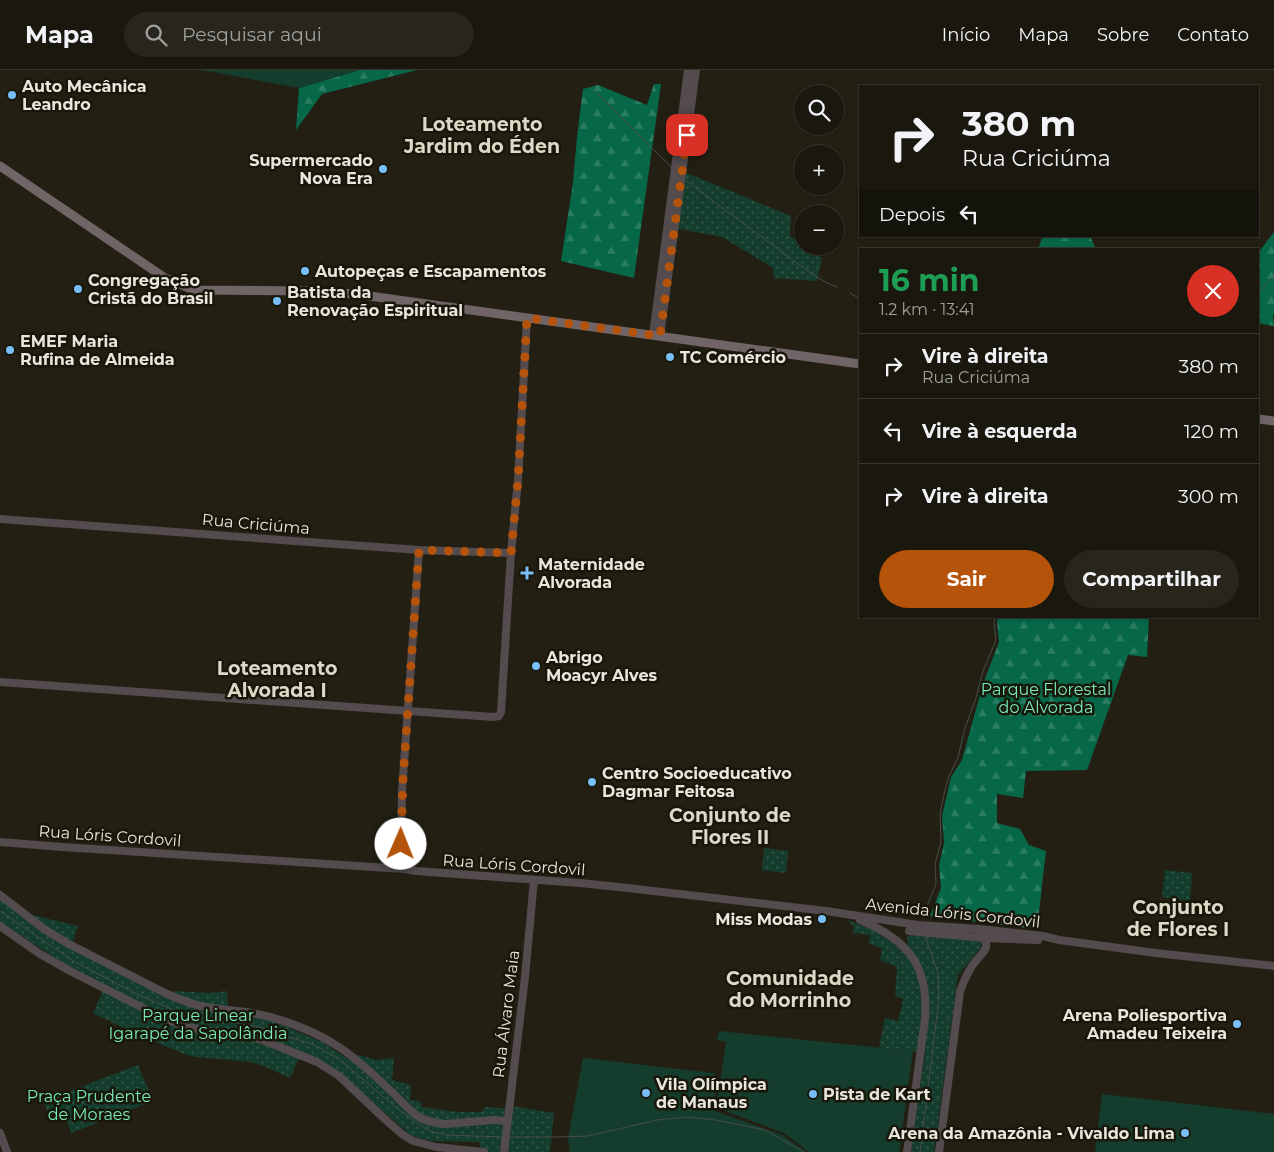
<!DOCTYPE html>
<html lang="pt">
<meta charset="utf-8">
<style>
body{margin:0;font-family:Montserrat,sans-serif;background:#27251c;color:#f1f3f6;height:100vh;display:flex;flex-direction:column;font-size:19px;white-space:nowrap}
*{box-sizing:border-box;margin:0}
p{font-size:16px;color:#9fa09e}
.icon{flex:none;width:28px;height:28px;fill:none;stroke:currentColor;stroke-width:2;stroke-linecap:round;stroke-linejoin:round}
.map{position:relative;flex:1;overflow:hidden}
.panel{position:absolute;left:859px;top:178px;width:400px;height:370px;display:flex;flex-direction:column;background:#1a180e;border-radius:0px;box-shadow:0 1px 4px #0004,0 0 0 1px #38372e}
.panel>*{flex:none}
.banner{position:absolute;left:859px;top:15px;width:400px;height:152px;border-radius:0px;box-shadow:0 1px 4px #0004,0 0 0 1px #38372e;background:#1a180e;color:#f1f3f6;overflow:hidden}
.buttons{position:absolute;left:794px;top:15px;display:grid;gap:10px}
.buttons a{display:grid;place-items:center;width:50px;height:50px;border-radius:50%;background:#1a180e;box-shadow:0 1px 4px #0004,0 0 0 1px #38372e;font-size:25px}
.pin{position:absolute;display:grid;place-items:center;width:42px;height:42px;color:#fff;margin:-21px;border-radius:10px;box-shadow:0 2px 8px #0006}
.me{position:absolute;width:55px;margin:-28px;rotate:1deg;stroke-linejoin:round;filter:drop-shadow(0 0 4px #0008)}
.turn{display:flex;align-items:center;gap:18px;height:105px;padding:0 20px;font-size:22px}
.turn .icon{width:65px;height:65px;stroke-width:2.5}
.turn b{display:block;font-size:35px;line-height:42px}
.then{display:flex;align-items:center;height:48px;padding:0 20px;background:#0003;gap:10px;font-size:19px}
.round{display:grid;place-items:center;flex:none;width:52px;height:52px;border-radius:26px;background:#27251c}
.summary{display:flex;align-items:center;justify-content:space-between;height:85px;padding:0 20px}
h1{font-size:30px;font-weight:700;line-height:38px;color:#1e9e55}
.button{display:flex;gap:10px;margin-top:auto;padding:10px 20px}
.button a{flex:1;height:58px;border-radius:30px;background:#b45309;color:#fff;font-size:20px;font-weight:700;line-height:58px;text-align:center}
.button a+a{background:#27251c;color:#f1f3f6}
ul{padding:0;list-style:none}
li{display:flex;align-items:center;gap:15px;height:65px;padding:0 20px;border-top:1px solid #38372e}
li div{flex:1}
li b{display:block;font-size:19px}
li em{font-style:normal}
header{display:flex;align-items:center;gap:30px;box-sizing:border-box;height:70px;padding:0 25px;background:#1a180e;border-bottom:1px solid #38372e}
header strong{font-size:24px}
nav{display:flex;gap:28px;margin-inline-start:auto;font-size:18px}
.search{width:350px;height:45px;background:#27251c;display:flex;align-items:center;gap:12px;box-sizing:border-box;padding:0 18px;border-radius:28px;color:#9fa09e;font-size:19px}
.map>svg:first-child{display:block}
.forest{fill:url(#forest-firs)}
.park{fill:url(#park-dots)}
.garden{fill:#143d2d}
.lines{fill:none;stroke-linecap:round;stroke-linejoin:round}
.stream{stroke:#474d4c;stroke-width:1}
.tertiary{stroke:#534b4d;stroke-width:8}
.secondary{stroke:#706466;stroke-width:9}
.route{stroke:#b45309;stroke-width:9;stroke-dasharray:0 16.2}
.poi-dot{fill:#78bff7;stroke:#19170a;stroke-width:2}
.labels{text-anchor:middle;dominant-baseline:central;stroke-width:5;stroke-linejoin:round;paint-order:stroke}
.poi-label{font-size:16px;font-weight:bold;fill:#e8e6dd;stroke:#19170a;text-anchor:start}
.street-label{font-size:16px;fill:#e8e6dd;stroke:#19170a}
.park-label{font-size:16px;fill:#79eaba;stroke:#19170a}
.quarter-label{font-size:19px;font-weight:bold;fill:#dcd9c7;stroke:#19170a}
</style>
<header>
<strong>Mapa</strong>
<div class="search"><svg class="icon" aria-label="search" viewBox="0 0 24 24"><circle cx="10" cy="10" r="6"/><path d="M15 15l6 6"/></svg>Pesquisar aqui</div>
<nav><a>Início</a><a>Mapa</a><a>Sobre</a><a>Contato</a></nav>
</header>
<div class="map">
<svg width="1274" height="1082" viewBox="0 0 1274 1082">
<defs>
<pattern id="forest-firs" width="22" height="20" patternUnits="userSpaceOnUse" patternTransform="scale(1.25)"><rect width="22" height="20" fill="#066749"/><path d="M5 1l3.5 6h-7zM16 11l3.5 6h-7z" fill="#2a7d63"/></pattern>
<pattern id="park-dots" width="8" height="8" patternUnits="userSpaceOnUse" patternTransform="scale(1.25)"><rect width="8" height="8" fill="#143d2d"/><path d="M2 2h.1M6 6h.1" fill="none" stroke="#36594b" stroke-width="1.8" stroke-linecap="round"/></pattern>
</defs>
<rect width="100%" height="100%" fill="#232013"/>
<path class="forest" d="M359,0H417L322,24L296,60L299,18Z
M654,14H661L634,208L561,191L573,112L577,67L583,19L598,15L647,35Z
M1274,162V244L1273,245L1274,256L1258,253V183Z
M1043,166H1090L1096,179H1038Z
M999,546H1149L1147,587L1128,585L1087,700L1026,701L1023,728L997,724V753L1020,759L1029,775L1046,781L1037,859L930,846L941,818L939,795L944,773L942,746L951,707L962,690L983,614L999,572L997,551Z"/>
<path class="park" d="M682,101L791,146L790,166L802,175V176H805L822,188L817,211L774,208L773,198L722,167L674,158Z
M764,778L788,781L786,803L762,800Z
M1165,800L1192,803L1190,831L1162,827Z
M0,829L22,846L32,845L78,856L71,877L169,928L174,921L209,923L227,921L228,942L264,947L322,972L348,989L358,985L377,990L394,988L392,1010L411,1015L410,1030L420,1031L422,1037L457,1042H482L485,1037L510,1039L511,1036L554,1043L550,1082H480V1072L430,1071L412,1066L329,995L299,988L290,1008L268,998L252,992L196,987L184,984L130,961L93,943L102,923L101,916L46,882L0,852Z
M847,850L878,862L905,883L908,874L907,868L912,864L982,871L981,878L958,905L934,1082H911L925,983L879,977L885,948L898,951L903,929L895,926L897,897L880,890L882,878L869,874L870,865L853,863L854,857Z
M138,995L153,1031L71,1063L63,1040L49,1045L44,1031Z"/>
<path class="garden" d="M201,0H359L299,18Z
M719,961L913,981L899,1082H809L784,1063L720,1039L717,1032L726,972L717,970Z
M583,988L705,1002L716,1004L715,1041L782,1065L806,1082H570L568,1068Z
M1102,1024L1274,1044V1082H1095Z"/>
<g class="lines">
<path class="stream" d="M594,20L671,97
M685,110L809,202L825,212L837,217
M850,223L860,229
M1258,223L1274,206
M0,841L75,892L137,924L185,945L260,957L285,966L309,973L320,978L340,990L398,1039L429,1061L446,1065L503,1067
M925,841L936,814L935,794L941,772L940,744L945,720L949,706L958,688L964,661L976,628L983,601L996,570L994,552L996,546
M510,1067H557L588,1066L657,1050L687,1047L716,1050L765,1060L804,1082
M920,1082L939,928L938,903L925,866"/>
<path class="tertiary" d="M653,265L688,0
M660,266L696,0
M0,449L336,474L419,480L511,483
M0,612L493,647L499,646L501,642L511,483L518,410L527,248
M0,772L62,777L404,799L416,801L580,813L619,817L826,841L918,855L979,859L1043,866L1059,870L1156,883L1274,896
M404,799L401,774L402,722L419,480
M0,825L44,859L67,873L165,923C176,928 188,933 201,936C219,940 239,940 257,944C284,949 316,962 339,977C359,990 376,1007 394,1024C402,1032 410,1041 419,1047C427,1052 436,1053 445,1054L494,1050L507,1051
M860,850C908,870 929,895 925,949L907,1082
M0,856L40,884L72,902L167,950L184,956L202,960L251,967L265,971L317,992L339,1006L388,1052L402,1064L413,1071L436,1077L484,1082
M909,861L985,868L1038,870
M0,1063L7,1082
M504,1082L525,907L534,810
M939,1082L960,922C963,913 966,905 972,896C983,880 994,880 979,859"/>
<path class="secondary" d="M0,96L165,208L194,220L308,221L355,224L860,294
M1258,349L1274,351"/>
</g>
<g class="lines">
<path class="route" d="M401,774L403,709L419,480L511,483L518,410L527,248L660,266L687,65"/>
</g>
<g class="poi-dot">
<circle cx="12" cy="25" r="5"/>
<circle cx="383" cy="99" r="5"/>
<circle cx="305" cy="201" r="5"/>
<circle cx="78" cy="219" r="5"/>
<circle cx="277" cy="231" r="5"/>
<circle cx="10" cy="280" r="5"/>
<circle cx="670" cy="287" r="5"/>
<path d="M524.5 495.5h5v5h5v5h-5v5h-5v-5h-5v-5h5z"/>
<circle cx="536" cy="596" r="5"/>
<circle cx="592" cy="712" r="5"/>
<circle cx="822" cy="849" r="5"/>
<circle cx="1237" cy="954" r="5"/>
<circle cx="646" cy="1023" r="5"/>
<circle cx="813" cy="1024" r="5"/>
<circle cx="1185" cy="1063" r="5"/>
</g>
<g class="labels">
<g class="poi-label">
<text x="22" y="16">Auto Mecânica<tspan x="22" dy="18">Leandro</tspan></text>
<text x="373" y="90" text-anchor="end">Supermercado<tspan x="373" dy="18">Nova Era</tspan></text>
<text x="315" y="201">Autopeças e Escapamentos</text>
<text x="88" y="210">Congregação<tspan x="88" dy="18">Cristã do Brasil</tspan></text>
<text x="287" y="222">Batista da<tspan x="287" dy="18">Renovação Espiritual</tspan></text>
<text x="20" y="271">EMEF Maria<tspan x="20" dy="18">Rufina de Almeida</tspan></text>
<text x="680" y="287">TC Comércio</text>
<text x="538" y="494">Maternidade<tspan x="538" dy="18">Alvorada</tspan></text>
<text x="546" y="587">Abrigo<tspan x="546" dy="18">Moacyr Alves</tspan></text>
<text x="602" y="703">Centro Socioeducativo<tspan x="602" dy="18">Dagmar Feitosa</tspan></text>
<text x="812" y="849" text-anchor="end">Miss Modas</text>
<text x="1227" y="945" text-anchor="end">Arena Poliesportiva<tspan x="1227" dy="18">Amadeu Teixeira</tspan></text>
<text x="656" y="1014">Vila Olímpica<tspan x="656" dy="18">de Manaus</tspan></text>
<text x="823" y="1024">Pista de Kart</text>
<text x="1175" y="1063" text-anchor="end">Arena da Amazônia - Vivaldo Lima</text>
</g>
<g class="street-label">
<text transform="translate(256 454) rotate(5)">Rua Criciúma</text>
<text transform="translate(110 766) rotate(4)">Rua Lóris Cordovil</text>
<text transform="translate(514 795) rotate(4)">Rua Lóris Cordovil</text>
<text transform="translate(953 843) rotate(6)">Avenida Lóris Cordovil</text>
<text transform="translate(506 944) rotate(-83)">Rua Álvaro Maia</text>
</g>
<g class="park-label">
<text x="1046" y="619">Parque Florestal<tspan x="1046" dy="18">do Alvorada</tspan></text>
<text x="198" y="945">Parque Linear<tspan x="198" dy="18">Igarapé da Sapolândia</tspan></text>
<text x="89" y="1026">Praça Prudente<tspan x="89" dy="18">de Moraes</tspan></text>
</g>
<g class="quarter-label">
<text x="482" y="54">Loteamento<tspan x="482" dy="22">Jardim do Éden</tspan></text>
<text x="277" y="598">Loteamento<tspan x="277" dy="22">Alvorada I</tspan></text>
<text x="730" y="745">Conjunto de<tspan x="730" dy="22">Flores II</tspan></text>
<text x="1178" y="837">Conjunto<tspan x="1178" dy="22">de Flores I</tspan></text>
<text x="790" y="908">Comunidade<tspan x="790" dy="22">do Morrinho</tspan></text>
</g>
</g>
</svg>
<div class="buttons">
<a><svg class="icon" aria-label="search" viewBox="0 0 24 24"><circle cx="10" cy="10" r="6"/><path d="M15 15l6 6"/></svg></a>
<a>+</a>
<a>−</a>
</div>
<div class="pin" style="left:687px;top:65px;background:#d93025"><svg class="icon" aria-label="arrive" viewBox="0 0 24 24"><path d="M6 21V4h12l-3 4 3 4H6"/></svg></div>
<svg class="me" style="left:401px;top:774px" viewBox="-20 -20 40 40"><circle r="19" fill="#fff"/><path d="M0-13L10 11 0 6-10 11z" fill="#b45309"/></svg>
<div class="banner">
<div class="turn"><svg class="icon" aria-label="right" viewBox="0 0 24 24"><path d="M7 20v-9h11M14 6l5 5-5 5"/></svg><div><b>380 m</b>Rua Criciúma</div></div>
<div class="then">Depois<svg class="icon" aria-label="left" viewBox="0 0 24 24"><path d="M17 20v-9H6M10 6l-5 5 5 5"/></svg></div>
</div>
<section class="panel">
<div class="summary"><div><h1>16 min</h1><p>1.2 km · 13:41</p></div><a class="round" style="background:#d93025;color:#fff"><svg class="icon" aria-label="close" viewBox="0 0 24 24"><path d="M6 6l12 12M18 6L6 18"/></svg></a></div>
<ul>
<li><svg class="icon" aria-label="right" viewBox="0 0 24 24"><path d="M7 20v-9h11M14 6l5 5-5 5"/></svg><div><b>Vire à direita</b><p>Rua Criciúma</p></div><em>380 m</em></li>
<li><svg class="icon" aria-label="left" viewBox="0 0 24 24"><path d="M17 20v-9H6M10 6l-5 5 5 5"/></svg><div><b>Vire à esquerda</b></div><em>120 m</em></li>
<li><svg class="icon" aria-label="right" viewBox="0 0 24 24"><path d="M7 20v-9h11M14 6l5 5-5 5"/></svg><div><b>Vire à direita</b></div><em>300 m</em></li>
</ul>
<div class="button"><a>Sair</a><a>Compartilhar</a></div>
</section>
</div>
